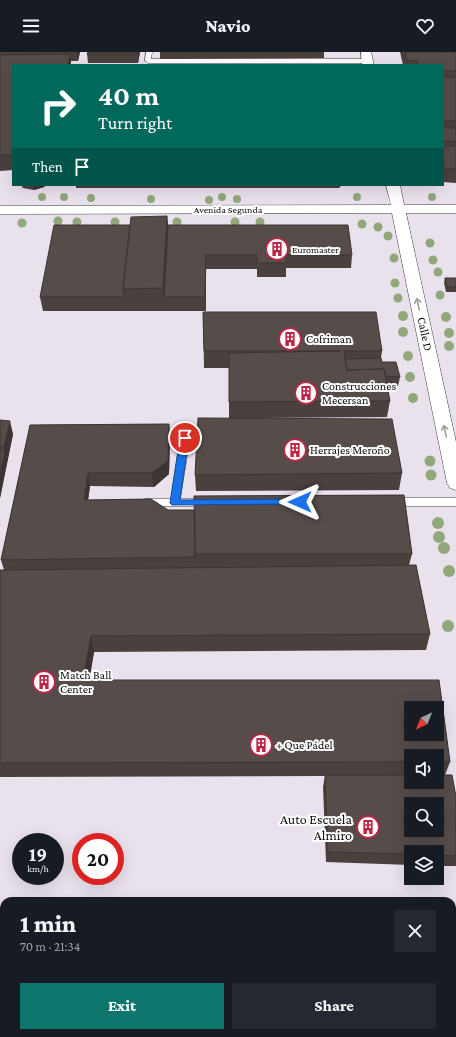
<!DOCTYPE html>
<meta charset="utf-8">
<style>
body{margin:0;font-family:"Crimson Pro",serif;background:#242831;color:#f1f3f6;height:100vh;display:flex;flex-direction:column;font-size:15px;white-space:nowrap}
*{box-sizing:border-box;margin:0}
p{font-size:13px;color:#9ea1a6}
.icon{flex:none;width:22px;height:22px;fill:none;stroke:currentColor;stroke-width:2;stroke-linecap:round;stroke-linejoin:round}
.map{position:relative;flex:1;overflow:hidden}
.panel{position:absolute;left:0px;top:845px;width:456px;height:140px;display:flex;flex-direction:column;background:#171b24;border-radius:12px 12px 0 0;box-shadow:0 4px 16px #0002}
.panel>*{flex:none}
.top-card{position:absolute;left:12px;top:12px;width:432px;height:122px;border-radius:0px;box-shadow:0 4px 16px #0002;background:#00695c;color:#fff;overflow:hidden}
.needle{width:26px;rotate:223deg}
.tools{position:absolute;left:404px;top:649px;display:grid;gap:8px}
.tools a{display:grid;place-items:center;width:40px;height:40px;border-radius:0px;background:#171b24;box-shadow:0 4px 16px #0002;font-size:20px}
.speed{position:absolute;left:12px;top:781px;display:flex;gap:8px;font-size:20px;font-weight:700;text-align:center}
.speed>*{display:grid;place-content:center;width:52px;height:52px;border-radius:50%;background:#171b24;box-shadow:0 4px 16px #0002;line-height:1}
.speed small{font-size:10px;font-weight:400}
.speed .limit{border:6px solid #d22;background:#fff;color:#111}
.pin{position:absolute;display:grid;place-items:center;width:34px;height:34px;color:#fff;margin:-17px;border:2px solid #fff;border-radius:50%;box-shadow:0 1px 4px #0007}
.me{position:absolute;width:44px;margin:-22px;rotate:270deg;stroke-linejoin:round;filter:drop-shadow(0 0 3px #0008)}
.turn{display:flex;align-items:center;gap:14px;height:84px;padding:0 20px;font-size:18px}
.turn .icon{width:52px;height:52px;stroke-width:2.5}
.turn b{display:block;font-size:28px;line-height:34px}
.then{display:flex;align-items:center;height:38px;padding:0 20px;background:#0003;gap:8px;font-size:15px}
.round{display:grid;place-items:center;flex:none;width:42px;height:42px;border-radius:0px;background:#242831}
.headline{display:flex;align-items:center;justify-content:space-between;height:68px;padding:0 20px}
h1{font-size:24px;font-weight:800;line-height:30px}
.button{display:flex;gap:8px;margin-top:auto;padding:8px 20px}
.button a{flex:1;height:46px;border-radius:0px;background:#0f766e;color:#fff;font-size:16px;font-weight:800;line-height:46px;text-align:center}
.button a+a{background:#242831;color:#f1f3f6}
header{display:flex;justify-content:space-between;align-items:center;height:52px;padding:0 20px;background:#171b24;font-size:18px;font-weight:800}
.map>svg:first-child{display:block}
.industrial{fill:#e9e1ec;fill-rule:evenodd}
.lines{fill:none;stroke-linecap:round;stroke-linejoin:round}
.service-casing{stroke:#404040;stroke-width:1}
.minor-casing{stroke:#404040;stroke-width:1}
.service{fill:#fff;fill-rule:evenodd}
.minor{fill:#fff;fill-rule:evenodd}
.tree{fill:#91a87b}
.wall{fill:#4a413f;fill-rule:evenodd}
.shaded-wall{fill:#3c3533}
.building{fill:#564c49;stroke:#3c3533;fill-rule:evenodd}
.oneway{stroke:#9e9e9e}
.route{fill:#1a73e8;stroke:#114b97}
.labels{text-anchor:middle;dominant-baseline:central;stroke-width:4;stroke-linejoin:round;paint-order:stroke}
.far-street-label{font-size:10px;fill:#0d0d0d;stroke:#fff}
.far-poi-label{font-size:10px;fill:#0d0d0d;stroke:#fff;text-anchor:start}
.street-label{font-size:12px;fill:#0d0d0d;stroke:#fff}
.poi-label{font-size:12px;fill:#0d0d0d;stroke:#fff;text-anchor:start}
.near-poi-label{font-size:14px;fill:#0d0d0d;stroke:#fff;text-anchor:end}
</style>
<header><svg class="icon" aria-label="menu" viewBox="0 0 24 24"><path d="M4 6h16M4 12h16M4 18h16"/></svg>Navio<svg class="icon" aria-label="heart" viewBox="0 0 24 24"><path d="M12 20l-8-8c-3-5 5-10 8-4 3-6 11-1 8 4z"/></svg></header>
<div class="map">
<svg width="456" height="985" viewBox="0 0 456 985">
<rect width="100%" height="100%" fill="#fff9ed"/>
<path class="industrial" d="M0,0H456V985H0ZM13,13H443V133H13ZM411,656H437V682H411ZM411,704H437V730H411ZM411,752H437V778H411ZM21,790H55V824H21ZM81,790H115V824H81ZM411,800H437V826H411ZM4,849H452V981H4Z"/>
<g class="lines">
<g class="service-casing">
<path id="service" d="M146,0H152L151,7H367L370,9L367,11H148L145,9Z
M185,383L190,386L180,447H207L212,451L210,454H142L140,451L145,447H171L180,386Z
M391,446H456V454H391L386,450Z"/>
</g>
<g class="minor-casing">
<path id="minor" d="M361,0H371L374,13H362Z
M386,133H400L404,153H456V161H406L456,390V438L450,436L447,431L392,161L0,162V154L391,153Z"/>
</g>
<use href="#service" class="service"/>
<use href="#minor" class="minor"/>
</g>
<g class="tree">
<circle cx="42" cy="145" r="4"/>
<circle cx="64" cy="145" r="4"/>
<circle cx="222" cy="145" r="4"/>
<circle cx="357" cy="145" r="4"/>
<circle cx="432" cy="145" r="4"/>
<circle cx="91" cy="146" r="4"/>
<circle cx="151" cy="147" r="4"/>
<circle cx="237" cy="147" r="4"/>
<circle cx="209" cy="148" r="4"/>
<circle cx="58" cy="169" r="4.5"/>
<circle cx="77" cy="170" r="4.5"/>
<circle cx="115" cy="170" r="4.5"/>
<circle cx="177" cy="170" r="4.5"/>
<circle cx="235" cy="170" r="4.5"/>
<circle cx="260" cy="170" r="4.5"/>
<circle cx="22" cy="171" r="4.5"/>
<circle cx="362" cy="172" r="4.5"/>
<circle cx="378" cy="175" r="4.5"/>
<circle cx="388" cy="184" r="4.5"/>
<circle cx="430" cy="191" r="4.5"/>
<circle cx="394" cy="206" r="4.5"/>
<circle cx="433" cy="208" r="4.5"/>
<circle cx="438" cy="220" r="4.5"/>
<circle cx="395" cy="231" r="4.5"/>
<circle cx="440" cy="243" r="4.5"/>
<circle cx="398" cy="246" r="4.5"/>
<circle cx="403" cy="264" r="5"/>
<circle cx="446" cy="265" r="5"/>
<circle cx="403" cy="280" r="5"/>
<circle cx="449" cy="281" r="5"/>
<circle cx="449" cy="294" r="5"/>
<circle cx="408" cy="304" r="5"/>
<circle cx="410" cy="325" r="5"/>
<circle cx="413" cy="346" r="5"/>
<circle cx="430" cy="409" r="5.5"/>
<circle cx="431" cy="423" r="5.5"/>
<circle cx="438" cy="471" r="6"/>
<circle cx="439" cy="485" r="6"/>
<circle cx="444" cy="496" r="6"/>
<circle cx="449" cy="519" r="6"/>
<circle cx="448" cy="574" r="6"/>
</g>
<path class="wall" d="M0,0H80L78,9H71V13H13V118L0,119Z
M140,0L138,11H88L87,2Z
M160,0H324V6L160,7Z
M400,0H456V131L443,130V13H403Z
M21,133H46L44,135L34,138L23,136Z
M76,133H342L339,136H76Z
M167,164L168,173L352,203L351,216H286V225H257V217H206V259H43L40,245L130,173Z
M445,226H456V240H446L444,231Z
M203,260L382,299L381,306L382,310L400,325L398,334H387L390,349L387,365L260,366L402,421L399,438L196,439L195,423L229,366V316H204Z
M0,368L13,382L0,446Z
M169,372L170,386L169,422L154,435L90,434L88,448L151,447L168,458H195L194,444L404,443L412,502L409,513H416L430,582L426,598L94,600L89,628H439L450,710L445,723H452L456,745V814H437V800H411V813L326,810L323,735L325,724L0,725V518H4L1,508L30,373ZM411,656H437V682H411ZM411,704H437V730H411ZM411,752H437V778H411Z"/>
<path class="shaded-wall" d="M77,0H80L78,9Z
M138,0H140L138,11Z
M70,2L71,13H68Z
M33,133H46L44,135L34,138Z
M167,164L169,186L164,245L163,236Z
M206,203V259L205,245Z
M10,369L13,382L0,446V424L5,398L4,395Z
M169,372L170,386L169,422L154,435L152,421Z
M88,421L90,434L86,462L84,448Z
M91,584L94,600L87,643L83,628Z"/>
<path class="building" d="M88,0H138V2H87Z
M405,0H456V19H443V13H418L417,9H407Z
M70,2L68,13H13V103H0V3Z
M443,25H456V69H443Z
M443,76H456V89H443Z
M443,94H456V117H445L443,112Z
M167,164L163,236L123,237L131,165Z
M54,173H130L123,237L124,245H40Z
M168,173H348L352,203H286L287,211H257V203H206L205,245H164Z
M445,226H456V235H447Z
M203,260H376L382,299H344L347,318L384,317L390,349L229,350V301L340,299H204Z
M381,306L382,310H396L400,325L386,324L384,317L347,318L345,307Z
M198,366L392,367L402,421L195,423Z
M0,368L10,369L4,395H0Z
M169,372L168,409L152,421H88L84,448L151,447L168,458H195V505L1,508L30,373Z
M0,398H5L0,424Z
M404,443L412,502H195L194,444Z
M416,513L430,582L91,584L83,628H439L450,710H437V704H411V710L0,711V518ZM411,656H437V682H411Z
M325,723H411V730H437V723H452L456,745V804L437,803V800H411V802L328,800ZM411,752H437V778H411Z
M382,983H456V985H383Z
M281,984V985H188Z"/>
<defs><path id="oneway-shaft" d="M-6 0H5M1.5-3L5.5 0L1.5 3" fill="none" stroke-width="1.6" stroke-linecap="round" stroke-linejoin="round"/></defs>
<g class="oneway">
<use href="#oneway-shaft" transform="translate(418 252) rotate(-102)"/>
<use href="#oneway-shaft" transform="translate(445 379) rotate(-102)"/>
</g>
<path class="route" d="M185,383L189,386L180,448L300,447L304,450L303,452L172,453L170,451L180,386Z"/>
<defs>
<g id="building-ring" transform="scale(1.15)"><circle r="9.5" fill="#fff" stroke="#bd2544" stroke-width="1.5"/><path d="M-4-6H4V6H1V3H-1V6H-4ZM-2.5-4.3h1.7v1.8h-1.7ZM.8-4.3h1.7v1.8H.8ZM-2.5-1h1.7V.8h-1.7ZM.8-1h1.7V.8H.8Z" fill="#bd2544"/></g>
</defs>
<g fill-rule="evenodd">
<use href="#building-ring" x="277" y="197"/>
<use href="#building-ring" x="290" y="287"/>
<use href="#building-ring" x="306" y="341"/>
<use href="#building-ring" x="295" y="398"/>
<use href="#building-ring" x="44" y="630"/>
<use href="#building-ring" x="261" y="693"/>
<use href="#building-ring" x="368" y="775"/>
</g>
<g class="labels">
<g class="far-street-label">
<text x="228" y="157">Avenida Segunda</text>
</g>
<g class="far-poi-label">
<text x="292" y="197">Euromaster</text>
</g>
<g class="street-label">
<text transform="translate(425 282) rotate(78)">Calle D</text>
</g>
<g class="poi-label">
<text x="306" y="287">Cofriman</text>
<text x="322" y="334">Construcciones<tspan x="322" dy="14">Mecersan</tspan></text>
<text x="310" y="398">Herrajes Meroño</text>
<text x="60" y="623">Match Ball<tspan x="60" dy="14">Center</tspan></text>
<text x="276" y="693">+ Que Pádel</text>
</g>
<g class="near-poi-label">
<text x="352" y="767">Auto Escuela<tspan x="352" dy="16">Almiro</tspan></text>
</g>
</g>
</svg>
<div class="tools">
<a><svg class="needle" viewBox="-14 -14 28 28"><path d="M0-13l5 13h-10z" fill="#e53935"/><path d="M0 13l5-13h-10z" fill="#9ea1a6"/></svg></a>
<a><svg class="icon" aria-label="sound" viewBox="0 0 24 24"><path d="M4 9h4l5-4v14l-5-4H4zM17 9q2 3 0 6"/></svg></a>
<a><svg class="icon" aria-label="search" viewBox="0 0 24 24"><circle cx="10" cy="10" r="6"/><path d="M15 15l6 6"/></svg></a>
<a><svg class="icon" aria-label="layers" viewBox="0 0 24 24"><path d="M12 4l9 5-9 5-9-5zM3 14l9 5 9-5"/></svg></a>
</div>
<div class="speed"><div>19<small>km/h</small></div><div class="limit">20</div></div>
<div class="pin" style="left:185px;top:386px;background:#d93025"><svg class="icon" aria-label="arrive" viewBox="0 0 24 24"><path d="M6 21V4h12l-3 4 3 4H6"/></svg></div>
<svg class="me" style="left:300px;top:450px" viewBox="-20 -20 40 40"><path d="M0-17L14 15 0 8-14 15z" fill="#1a73e8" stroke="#fff" stroke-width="4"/></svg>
<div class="top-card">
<div class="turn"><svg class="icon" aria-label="right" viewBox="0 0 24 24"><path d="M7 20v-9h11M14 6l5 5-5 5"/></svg><div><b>40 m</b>Turn right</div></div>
<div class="then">Then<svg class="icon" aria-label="arrive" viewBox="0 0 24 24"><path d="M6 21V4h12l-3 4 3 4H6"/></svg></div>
</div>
<section class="panel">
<div class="headline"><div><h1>1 min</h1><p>70 m · 21:34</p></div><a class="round"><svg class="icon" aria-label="close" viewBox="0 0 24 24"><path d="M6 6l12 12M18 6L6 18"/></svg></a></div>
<div class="button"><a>Exit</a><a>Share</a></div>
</section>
</div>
